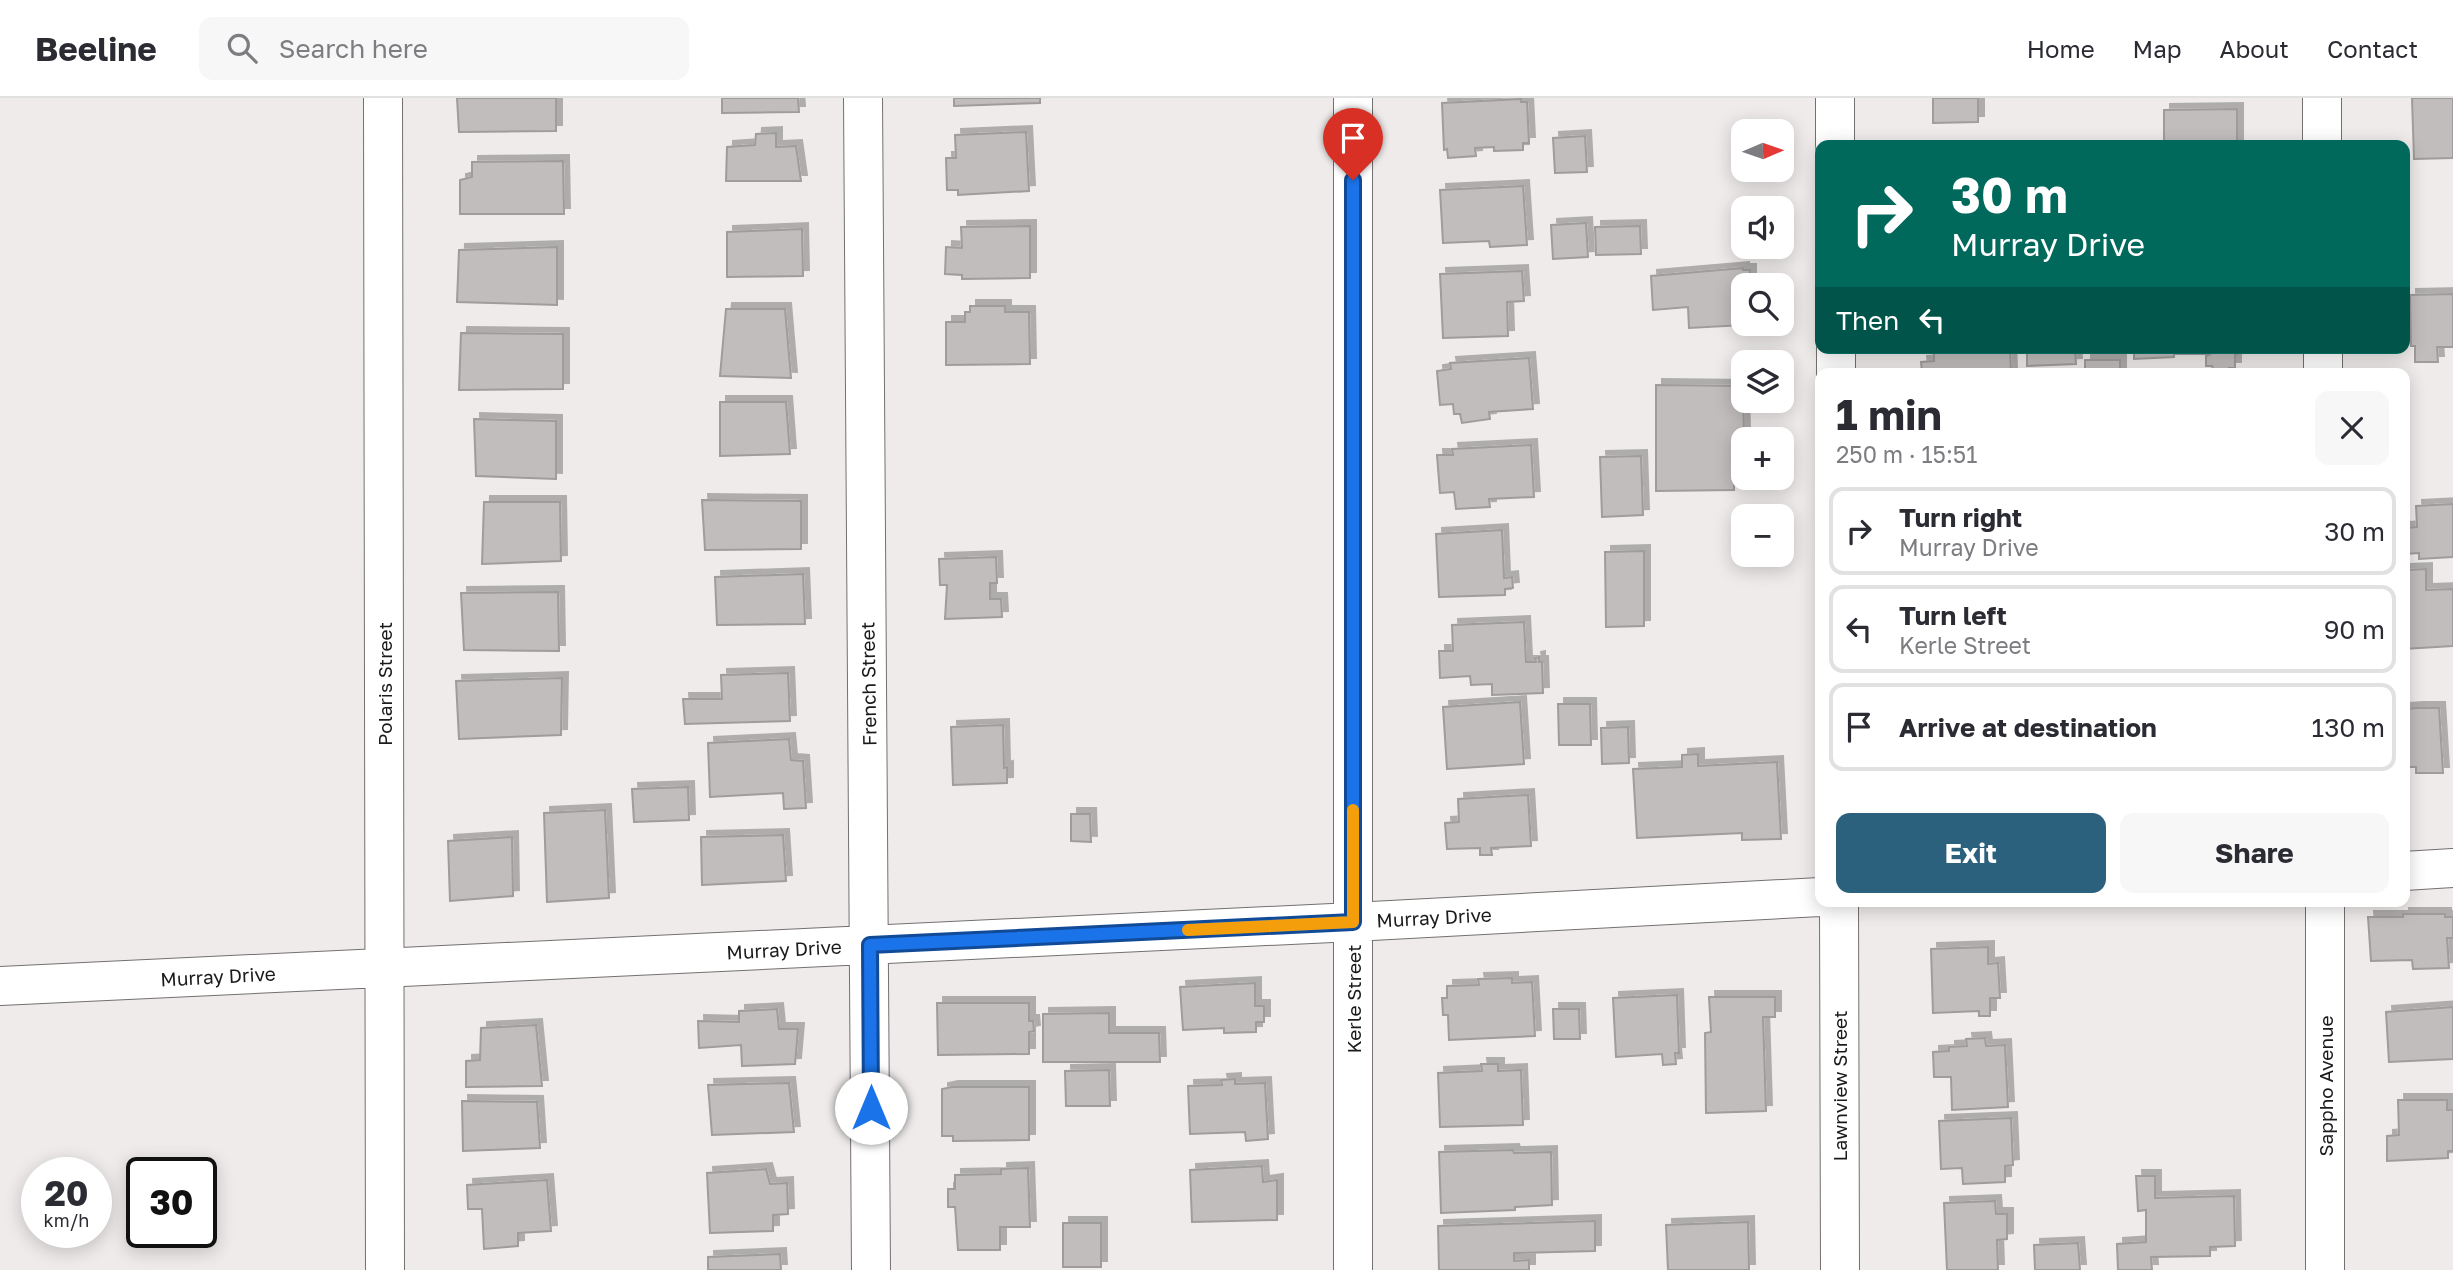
<!DOCTYPE html>
<meta charset="utf-8">
<style>
body{margin:0;font-family:"Golos Text",sans-serif;background:#f7f7f7;color:#2b2b33;height:100vh;display:flex;flex-direction:column;font-size:26px;white-space:nowrap}
*{box-sizing:border-box;margin:0}
p{font-size:23px;color:#7c7c81}
.icon{flex:none;width:38px;height:38px;fill:none;stroke:currentColor;stroke-width:2;stroke-linecap:round;stroke-linejoin:round}
.map{position:relative;flex:1;overflow:hidden}
.sheet{position:absolute;left:1815px;top:270px;width:595px;height:539px;display:flex;flex-direction:column;background:#fff;border-radius:14px;box-shadow:0 4px 18px #0003}
.sheet>*{flex:none}
.hud{position:absolute;left:1815px;top:42px;width:595px;height:214px;border-radius:14px;box-shadow:0 4px 18px #0003;background:#00695c;color:#fff;overflow:hidden}
.needle{width:46px;rotate:88deg}
.controls{position:absolute;left:1731px;top:21px;display:grid;gap:14px}
.controls a{display:grid;place-items:center;width:63px;height:63px;border-radius:14px;background:#fff;box-shadow:0 4px 18px #0003;font-size:35px}
.speed{position:absolute;left:21px;top:1059px;display:flex;gap:14px;font-size:35px;font-weight:700;text-align:center}
.speed>*{display:grid;place-content:center;width:91px;height:91px;border-radius:50%;background:#fff;box-shadow:0 4px 18px #0003;line-height:1}
.speed small{font-size:18px;font-weight:400}
.speed .limit{border:4px solid #111;border-radius:10px;background:#fff;color:#111}
.pin{position:absolute;display:grid;place-items:center;width:60px;height:60px;color:#fff;margin:-72px -30px;border-radius:50% 50% 50% 0;rotate:-45deg;box-shadow:0 0 7px #0007}
.pin .icon{rotate:45deg}
.me{position:absolute;width:77px;margin:-38px;rotate:0deg;stroke-linejoin:round;filter:drop-shadow(0 0 5px #0008)}
.turn{display:flex;align-items:center;gap:24px;height:147px;padding:0 21px;font-size:32px}
.turn .icon{width:91px;height:91px;stroke-width:2.5}
.turn b{display:block;font-size:49px;line-height:60px}
.then{display:flex;align-items:center;height:66px;padding:0 21px;background:#0003;gap:14px;font-size:26px}
.round{display:grid;place-items:center;flex:none;width:74px;height:74px;border-radius:14px;background:#f7f7f7}
.headline{display:flex;align-items:center;justify-content:space-between;height:119px;padding:0 21px}
h1{font-size:42px;font-weight:700;line-height:52px}
.cta{display:flex;gap:14px;margin-top:auto;padding:14px 21px}
.cta a{flex:1;height:80px;border-radius:14px;background:#2c617d;color:#fff;font-size:28px;font-weight:700;line-height:80px;text-align:center}
.cta a+a{background:#f7f7f7;color:#2b2b33}
ul{padding:0;list-style:none}
li{display:flex;align-items:center;gap:21px;height:88px;margin:0 14px 10px;padding:0 7px;border:4px solid #e1e1e2;border-radius:14px}
li div{flex:1}
li b{display:block;font-size:26px}
li em{font-style:normal}
header{display:flex;align-items:center;gap:42px;box-sizing:border-box;height:98px;padding:0 35px;background:#fff;border-bottom:2px solid #e1e1e2}
header strong{font-size:33px}
nav{display:flex;gap:38px;margin-inline-start:auto;font-size:24px}
.search{width:490px;height:63px;background:#f7f7f7;display:flex;align-items:center;gap:18px;box-sizing:border-box;padding:0 24px;border-radius:14px;color:#7c7c81;font-size:26px}
.map>svg:first-child{display:block}
.building{fill:#c1bdbc;stroke:#a09c9c;stroke-width:2;filter:url(#shadow)}
.lines{fill:none;stroke-linecap:round;stroke-linejoin:round}
.minor-casing{stroke:#747070;stroke-width:40}
.minor{stroke:#fff;stroke-width:38}
.route-casing{stroke:#114b97;stroke-width:18}
.route{stroke:#1a73e8;stroke-width:12}
.slow{stroke:#f59e0b;stroke-width:12}
.labels{text-anchor:middle;dominant-baseline:central;stroke-width:5;stroke-linejoin:round;paint-order:stroke}
.street-label{font-size:19px;fill:#1c1b1b;stroke:#fff}
</style>
<header>
<strong>Beeline</strong>
<div class="search"><svg class="icon" aria-label="search" viewBox="0 0 24 24"><circle cx="10" cy="10" r="6"/><path d="M15 15l6 6"/></svg>Search here</div>
<nav><a>Home</a><a>Map</a><a>About</a><a>Contact</a></nav>
</header>
<div class="map">
<svg width="2453" height="1172" viewBox="0 0 2453 1172">
<defs>
<filter id="shadow"><feDropShadow dx="6" dy="-6" stdDeviation="0" flood-color="#0004"/></filter>
</defs>
<rect width="100%" height="100%" fill="#efebeb"/>
<path class="building" d="M457,0H556V33L459,34Z
M722,0H798L799,14L722,15Z
M954,0H1040V5L954,8Z
M1933,0H1978V24L1933,25Z
M2412,0H2453V60L2414,61Z
M1521,1V4H1527L1529,45H1523V52L1494,53V49L1475,50L1476,58L1448,60L1447,51L1444,52L1442,5Z
M2237,11V47H2164V12Z
M1026,34L1029,93L958,97V92H947L946,60H956L955,37Z
M776,35V49L796,48L801,83H726L727,49L755,47L756,36Z
M1585,38L1587,74L1555,75L1553,40Z
M563,63L564,116H460V82L472,79V64Z
M1523,88L1527,147L1490,149L1489,143L1443,145L1440,92Z
M1586,125L1588,159L1553,161L1551,127Z
M1030,128V180L962,181V177L945,176L946,149L962,150L961,129Z
M1640,128L1641,156L1596,157L1595,129Z
M802,131L803,178L727,179V134Z
M557,149V207L457,204L459,152Z
M1743,170V172H1750V187H1743V226L1745,227L1689,230L1688,209L1653,212L1651,178Z
M1522,173L1524,203L1507,204L1508,238L1443,240L1440,176Z
M2453,196V249H2437L2438,264H2415V248H2411L2410,197Z
M970,208H1005V214H1029L1030,266L946,267V224H965V214H970Z
M726,211H785L791,280L720,278Z
M461,235L563,236V291L459,292Z
M1934,250H2010L2011,275H1922L1921,264L1934,263Z
M2027,250H2075L2076,266L2027,268Z
M2134,250H2237V256H2235V270H2229V274H2214L2212,268H2206V258L2211,256H2174V259L2134,261Z
M1529,260L1533,311L1489,314L1490,321L1462,325L1460,316H1454L1453,306L1440,307L1437,273L1451,271L1450,265Z
M2085,262H2120V275H2085Z
M1656,287L1743,288L1744,339L1755,338V341H1743V355H1734V392L1656,393Z
M720,304H786L790,356L720,358Z
M474,321L556,323V381L476,378Z
M1531,347L1534,399L1489,401L1490,409L1456,411L1454,394L1440,395L1437,357H1453L1452,351Z
M1641,358L1643,417L1602,419L1600,359Z
M702,402L801,403V451L705,452Z
M484,404H560L561,463L482,466Z
M2453,406V459L2419,461V455L2405,456L2404,430L2417,429L2416,408Z
M1502,432L1504,480L1512,479L1513,490L1505,491V497L1439,499L1436,436Z
M1644,453V528L1606,529L1605,454Z
M996,459L997,485H990V501H1001L1002,519L945,521L947,487H940L939,461Z
M2426,471V492L2453,491V548L2404,551V472Z
M803,476L805,526L717,527L715,479Z
M558,494L559,553L464,552L461,495Z
M1524,524L1526,564H1536L1535,560L1539,559V564H1542L1543,595L1492,597V586L1471,587L1470,578L1440,580L1439,553H1453L1452,527Z
M788,575L790,623L685,626L683,601H722L721,577Z
M562,580L561,637L459,641L456,583Z
M1520,604L1524,666L1447,671L1443,609Z
M1558,606H1590L1591,647H1559Z
M2417,610H2439L2443,675H2416V669H2404V611Z
M1003,627L1004,670L1007,669V685L953,687L951,629Z
M1628,629L1629,665L1602,666L1601,630Z
M789,641L791,662L803,663L806,710L784,711L783,695L710,699L708,645Z
M1698,656V668L1777,664L1781,741L1742,742V735L1637,740L1633,671L1682,669V657Z
M688,689L689,722L634,724L632,691Z
M1528,697L1531,748L1491,750L1492,757H1480V750L1447,751L1445,725L1459,724L1458,701Z
M605,712L609,800L547,804L544,715Z
M1071,716H1090L1091,744L1071,743Z
M783,737L786,783L702,787L701,739Z
M512,739L513,798L450,803L448,743Z
M2403,816H2445V819H2453V840H2447L2449,870L2413,871L2412,862L2371,863L2368,819H2403Z
M1988,849V866L1998,865L2000,900H1990V918H1979V913L1933,915L1931,851Z
M1512,880V885L1532,884L1535,938L1449,942L1448,917H1443L1442,900H1447V888L1479,887L1478,881Z
M1255,885V908H1264V924H1256V934L1224,935V930L1183,932L1180,889Z
M1677,897L1679,955H1675L1676,966L1663,967L1662,956L1616,959L1613,900Z
M1709,899H1775V919H1763L1766,1013L1706,1015L1705,935L1711,934Z
M937,905H1029V923H1033L1034,933L1029,934V956L938,957Z
M2453,909V961L2389,964L2386,914Z
M777,911L779,931H798L795,966L742,968L741,947L699,950L698,923L739,924V913Z
M1553,911H1579L1580,941H1554Z
M1109,915V935H1159L1160,964H1043V916Z
M536,927L542,988L466,989V963L480,962L481,930Z
M1985,940L1986,948L2005,947L2008,1009L1952,1012L1951,979H1934L1933,954L1949,953V949L1967,948L1966,941Z
M1481,966H1498V973L1521,972L1523,1027L1440,1029L1438,975L1482,973Z
M1109,972L1110,1008H1066L1065,973Z
M1235,981V986L1265,985L1268,1041L1246,1043L1245,1034L1190,1036L1188,988L1222,987L1221,982Z
M789,985L794,1034L712,1037L708,987Z
M952,989H1029V1042L953,1043V1038H942V991Z
M2398,1002H2447V1012H2453V1053H2448V1060L2387,1063V1038L2399,1037Z
M462,1003L537,1004L540,1050L463,1053Z
M2011,1020L2013,1067L2005,1068V1084L1963,1086L1962,1070L1941,1071L1939,1023Z
M1513,1052L1514,1055L1551,1054L1552,1107L1515,1109V1112L1441,1115L1439,1054Z
M1262,1068L1263,1084L1277,1082V1122L1192,1124L1190,1072Z
M1028,1070L1030,1129H1000V1152H958L955,1109H948V1091H955V1077L1001,1076V1071Z
M766,1071L770,1086L787,1085L788,1116L773,1117V1133L710,1135L707,1075Z
M2136,1078H2155V1100L2234,1098L2235,1148L2210,1149V1158L2151,1159L2152,1172H2118L2117,1146L2146,1144V1112L2138,1113Z
M547,1082L551,1133L518,1135V1148L484,1151L482,1111H468L467,1087Z
M1995,1103L1996,1116H2007V1141L1997,1142L1998,1172H1947L1944,1105Z
M1595,1123V1153L1514,1155V1163L1529,1162V1172H1439L1438,1128Z
M1748,1124L1749,1172H1668L1666,1127Z
M1063,1125H1101V1169H1063Z
M2078,1145L2080,1172H2035L2034,1147Z
M780,1156L781,1172H708V1159Z"/>
<g class="lines">
<g class="minor-casing">
<path id="minor" d="M383,0L385,1172
M863,0L871,1172
M1835,0V47
M2322,0V47
M1836,250V275
M2323,250V275
M2404,773L2453,770
M1839,803L1840,1172
M2325,803V1172
M0,888L1353,824L1820,799
M1353,1172V0"/>
</g>
<use href="#minor" class="minor"/>
</g>
<g class="lines">
<g class="route-casing">
<path id="route" d="M871,1010L870,847L1353,824V82"/>
</g>
<use href="#route" class="route"/>
<path class="slow" d="M1188,832L1353,824V712"/>
</g>
<g class="labels">
<g class="street-label">
<text transform="translate(384 586) rotate(-90)">Polaris Street</text>
<text transform="translate(868 586) rotate(-91)">French Street</text>
<text transform="translate(1434 819) rotate(-3)">Murray Drive</text>
<text transform="translate(784 851) rotate(-3)">Murray Drive</text>
<text transform="translate(218 878) rotate(-3)">Murray Drive</text>
<text transform="translate(1353 901) rotate(-90)">Kerle Street</text>
<text transform="translate(1839 988) rotate(-90)">Lawnview Street</text>
<text transform="translate(2325 988) rotate(-90)">Sappho Avenue</text>
</g>
</g>
</svg>
<div class="controls">
<a><svg class="needle" viewBox="-14 -14 28 28"><path d="M0-13l5 13h-10z" fill="#e53935"/><path d="M0 13l5-13h-10z" fill="#7c7c81"/></svg></a>
<a><svg class="icon" aria-label="sound" viewBox="0 0 24 24"><path d="M4 9h4l5-4v14l-5-4H4zM17 9q2 3 0 6"/></svg></a>
<a><svg class="icon" aria-label="search" viewBox="0 0 24 24"><circle cx="10" cy="10" r="6"/><path d="M15 15l6 6"/></svg></a>
<a><svg class="icon" aria-label="layers" viewBox="0 0 24 24"><path d="M12 4l9 5-9 5-9-5zM3 14l9 5 9-5"/></svg></a>
<a>+</a>
<a>−</a>
</div>
<div class="speed"><div>20<small>km/h</small></div><div class="limit">30</div></div>
<div class="pin" style="left:1353px;top:82px;background:#d93025"><svg class="icon" aria-label="arrive" viewBox="0 0 24 24"><path d="M6 21V4h12l-3 4 3 4H6"/></svg></div>
<svg class="me" style="left:871px;top:1010px" viewBox="-20 -20 40 40"><circle r="19" fill="#fff"/><path d="M0-13L10 11 0 6-10 11z" fill="#1a73e8"/></svg>
<div class="hud">
<div class="turn"><svg class="icon" aria-label="right" viewBox="0 0 24 24"><path d="M7 20v-9h11M14 6l5 5-5 5"/></svg><div><b>30 m</b>Murray Drive</div></div>
<div class="then">Then<svg class="icon" aria-label="left" viewBox="0 0 24 24"><path d="M17 20v-9H6M10 6l-5 5 5 5"/></svg></div>
</div>
<section class="sheet">
<div class="headline"><div><h1>1 min</h1><p>250 m · 15:51</p></div><a class="round"><svg class="icon" aria-label="close" viewBox="0 0 24 24"><path d="M6 6l12 12M18 6L6 18"/></svg></a></div>
<ul>
<li><svg class="icon" aria-label="right" viewBox="0 0 24 24"><path d="M7 20v-9h11M14 6l5 5-5 5"/></svg><div><b>Turn right</b><p>Murray Drive</p></div><em>30 m</em></li>
<li><svg class="icon" aria-label="left" viewBox="0 0 24 24"><path d="M17 20v-9H6M10 6l-5 5 5 5"/></svg><div><b>Turn left</b><p>Kerle Street</p></div><em>90 m</em></li>
<li><svg class="icon" aria-label="arrive" viewBox="0 0 24 24"><path d="M6 21V4h12l-3 4 3 4H6"/></svg><div><b>Arrive at destination</b></div><em>130 m</em></li>
</ul>
<div class="cta"><a>Exit</a><a>Share</a></div>
</section>
</div>
